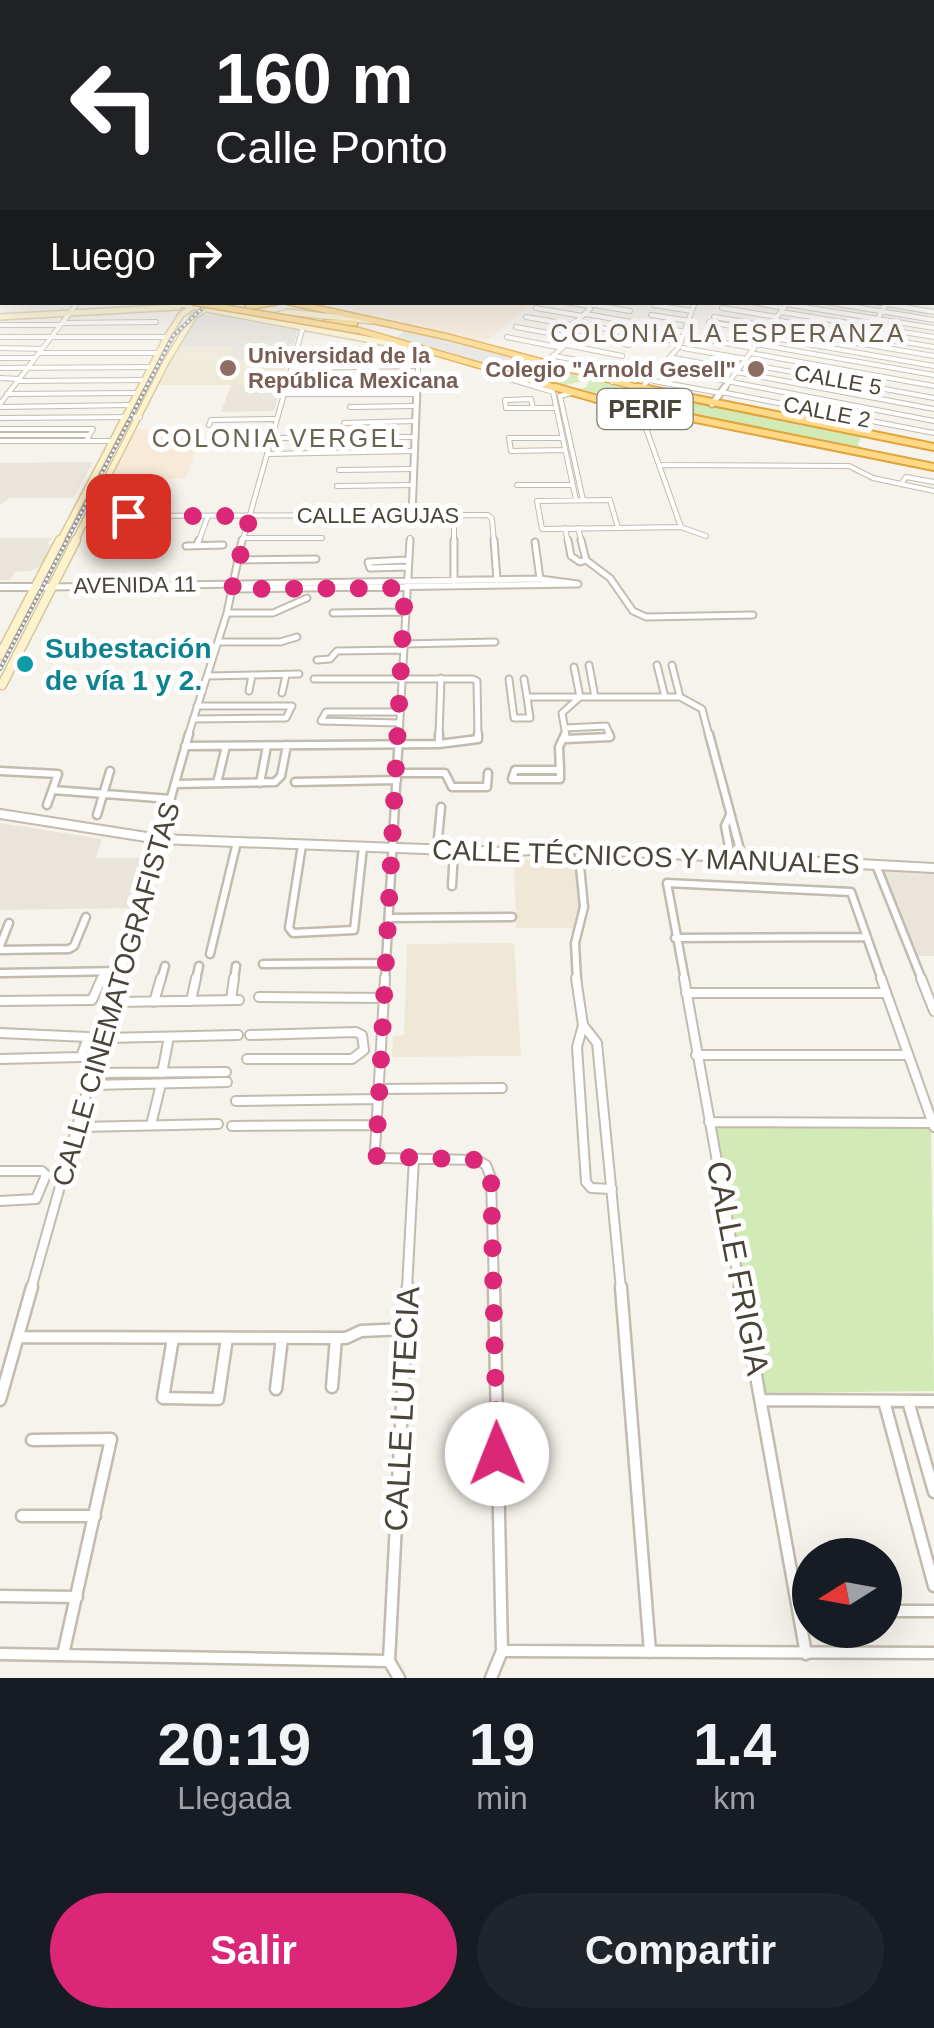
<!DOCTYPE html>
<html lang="es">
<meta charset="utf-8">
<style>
body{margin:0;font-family:Arial,sans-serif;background:#20242c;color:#f1f3f6;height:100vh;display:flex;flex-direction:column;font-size:38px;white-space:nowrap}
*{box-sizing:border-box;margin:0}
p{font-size:32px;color:#9ea1a6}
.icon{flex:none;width:55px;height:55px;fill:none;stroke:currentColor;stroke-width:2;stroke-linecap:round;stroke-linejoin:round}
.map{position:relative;height:1678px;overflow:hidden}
.panel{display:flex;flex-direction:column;background:#171b24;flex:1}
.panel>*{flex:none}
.banner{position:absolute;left:0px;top:0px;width:935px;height:305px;box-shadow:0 10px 40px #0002;background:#202124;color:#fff;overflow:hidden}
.needle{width:65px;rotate:259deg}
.fabs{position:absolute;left:792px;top:1538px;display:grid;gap:20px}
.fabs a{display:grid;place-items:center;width:110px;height:110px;border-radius:50%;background:#171b24;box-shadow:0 10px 40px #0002;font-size:50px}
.pin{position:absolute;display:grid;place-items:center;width:85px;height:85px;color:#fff;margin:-42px;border-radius:20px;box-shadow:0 5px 15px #0006}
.me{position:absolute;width:110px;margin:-55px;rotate:359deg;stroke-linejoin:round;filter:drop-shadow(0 0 8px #0008)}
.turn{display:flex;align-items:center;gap:35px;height:210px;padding:0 50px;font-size:45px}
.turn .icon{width:130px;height:130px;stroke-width:2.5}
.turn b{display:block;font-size:70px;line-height:85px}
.then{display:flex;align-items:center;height:95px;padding:0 50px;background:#0003;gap:20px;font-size:38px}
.eta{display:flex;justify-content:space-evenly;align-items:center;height:170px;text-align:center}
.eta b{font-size:60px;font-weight:700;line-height:70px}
.button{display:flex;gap:20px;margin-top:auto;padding:20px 50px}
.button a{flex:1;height:115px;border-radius:60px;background:#db2777;color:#fff;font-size:40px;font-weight:700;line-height:115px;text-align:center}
.button a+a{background:#20242c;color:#f1f3f6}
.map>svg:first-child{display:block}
.residential{fill:#eae5da}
.commercial{fill:#f7ead8}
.industrial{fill:#e6e2dd}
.education{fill:#efe8d6}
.green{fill:#d2eab5}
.parking{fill:#e5e3e0}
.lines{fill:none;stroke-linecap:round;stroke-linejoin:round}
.minor-far4-casing{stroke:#c2bbae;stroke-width:6}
.minor-far3-casing{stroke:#c2bbae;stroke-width:9}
.minor-far2-casing{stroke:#c2bbae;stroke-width:11}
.minor-far1-casing{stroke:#c2bbae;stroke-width:12}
.minor-casing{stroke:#c2bbae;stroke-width:15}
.tertiary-far3-casing{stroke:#c2bbae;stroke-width:6}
.tertiary-far2-casing{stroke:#c2bbae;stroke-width:9}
.tertiary-far1-casing{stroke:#c2bbae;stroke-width:10}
.tertiary-casing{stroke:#c2bbae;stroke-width:12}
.secondary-far1-casing{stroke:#d6c79b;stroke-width:8}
.secondary-casing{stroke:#d6c79b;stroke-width:11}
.trunk-far1-casing{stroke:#e0a43c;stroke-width:8}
.trunk-casing{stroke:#e0a43c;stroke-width:10}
.minor-far4{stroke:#fff;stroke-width:4}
.minor-far3{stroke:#fff;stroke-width:5}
.minor-far2{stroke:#fff;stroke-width:6}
.minor-far1{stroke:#fff;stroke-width:8}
.minor{stroke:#fff;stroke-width:10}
.tertiary-far3{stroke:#fff;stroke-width:4}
.tertiary-far2{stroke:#fff;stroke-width:5}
.tertiary-far1{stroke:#fff;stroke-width:6}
.tertiary{stroke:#fff;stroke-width:8}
.secondary-far1{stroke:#fff3cd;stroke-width:5}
.secondary{stroke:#fff3cd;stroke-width:8}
.trunk-far1{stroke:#ffd985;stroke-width:5}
.trunk{stroke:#ffd985;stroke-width:6}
.rail-casing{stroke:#9a9a9a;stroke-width:4}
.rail{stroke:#fff;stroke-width:2.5;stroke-dasharray:2.5;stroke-linecap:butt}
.trunk-bridge-casing{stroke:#e0a43c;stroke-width:8;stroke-linecap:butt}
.trunk-bridge{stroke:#ffd985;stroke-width:5}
.route{stroke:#db2777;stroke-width:18;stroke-dasharray:0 32.4}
.education-dot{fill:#8d6e63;stroke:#fff;stroke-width:4}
.culture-dot{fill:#0f9aa8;stroke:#fff;stroke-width:4}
.labels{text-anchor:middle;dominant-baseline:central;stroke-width:10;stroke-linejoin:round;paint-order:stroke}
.far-education-label{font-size:22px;font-weight:bold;fill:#785e54;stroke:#fff;text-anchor:start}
.far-street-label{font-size:22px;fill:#4b4439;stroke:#fff}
.far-neighbourhood-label{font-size:25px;letter-spacing:2.5px;fill:#6e6250;stroke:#fff}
.shield{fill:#fff;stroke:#817c74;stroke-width:2.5}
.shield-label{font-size:25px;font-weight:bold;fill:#4b4439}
.culture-label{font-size:28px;font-weight:bold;fill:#0d838f;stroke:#fff;text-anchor:start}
.street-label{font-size:28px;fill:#4b4439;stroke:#fff}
.near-street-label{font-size:32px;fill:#4b4439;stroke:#fff}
</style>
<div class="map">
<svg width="934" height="1678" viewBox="0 0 934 1678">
<rect width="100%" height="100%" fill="#f6f3ec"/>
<path class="residential" d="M231,385H282L274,411L221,412Z
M93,462L73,498H9L0,505V463Z
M0,538H52L47,544L54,545L44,565L30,571L15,572L10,580H0Z
M0,823L102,839L96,858H144L129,908L0,910Z
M882,867L934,869V956H918Z"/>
<path class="commercial" d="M364,303H533L482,344L381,322L388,316L376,313L367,319L344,315Z
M133,429H203L186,479H109Z"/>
<path class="industrial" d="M215,314L298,330L289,359H228L232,348L177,347L198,315Z"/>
<path class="education" d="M177,347H233L229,359H289L280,385H158Z
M514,859L576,861L579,913L575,928H516Z
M514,943L521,1056L392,1057L393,1036L404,1035L407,944Z"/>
<path class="green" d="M527,358L563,368L584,381L561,386L509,372Z
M589,377L659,394L669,399L673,407L663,409L574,390L587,387Z
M680,399L872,435L861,438L858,444L862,449L671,413L682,409L685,404Z
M712,1124L931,1125L934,1391L766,1393Z"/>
<path class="parking" d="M407,329L527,358L509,372L396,338Z"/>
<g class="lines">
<g class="minor-far4-casing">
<path id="minor-far4" d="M566,302L589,306
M751,302L784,308
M826,302L934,320
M875,302L934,312
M588,304L630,311
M786,304L934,328
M654,305L692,311
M536,308L582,316
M722,308L777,317
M781,312L934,337
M586,314L631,322
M651,315L689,321
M526,317L572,325
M714,317L770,326
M774,320L934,347
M709,322L766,332
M876,322L887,302
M63,323L156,322
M576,323L621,332
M0,325H59
M649,325L686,332
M516,327L570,337
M769,328L934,356
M568,334L629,345
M643,336L681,342
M762,336L934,366
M0,337H167
M507,337L562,348
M693,337L753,348
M756,344L934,375
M567,345L622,356
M0,348L42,349
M683,348L746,359
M40,353H159
M750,353L934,386
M294,355H356
M554,356L601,364
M0,358H34
M674,358L737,370
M545,363L571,340L566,331L590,309L585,302
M743,363L934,398
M0,368L152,367
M291,368L416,366
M490,369L503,377L553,392L576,500
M664,369L934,421
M736,372L934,409
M0,378L19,379
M286,380H416
M18,381L145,380
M654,381L720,393
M612,382L622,370L639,372
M644,385L679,347L695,302
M721,392L934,433
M571,393L560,396L583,500
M7,394L137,393
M282,394H416
M531,399L533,408H506L505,400Z
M0,404L78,302
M0,407L131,405
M350,407L415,406
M533,408H556
M642,417L681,527
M0,418L140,417
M344,423L415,421
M209,425L211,420L274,419
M0,429H93L86,441
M0,435H89
M270,438L415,437
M562,438H509L511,451L565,450
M0,441H112
M267,454L414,451
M661,465L849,466L873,478L934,491
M339,470L414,469
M901,484L906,477L934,482
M517,485H573
M337,486L414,485
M610,500L618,528L542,529L537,501Z
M454,515V543
M88,516L488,515L492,519L494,543
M565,528L568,543
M578,528L582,543
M618,528L681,527L706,536
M243,538H322
M198,543L208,516
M242,543L303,327
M410,543V538"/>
</g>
<g class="minor-far3-casing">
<path id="minor-far3" d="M454,540V581
M494,540L497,580
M568,540L571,556L580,562L586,560L581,540
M535,542L540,579
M197,545L199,540
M186,546L223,545
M237,560L316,559
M407,560L368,562L370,568L407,567
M586,560L610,578L633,611L646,617L753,615
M52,587L540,579L578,584
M232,589L576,584
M227,613H273L307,598
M333,613L404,612
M218,642H280L297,637
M403,644L495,642
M317,660L330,659L337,651L403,650
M589,665L595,697
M657,665L665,697
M672,665L680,697L702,709L709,736
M207,676L299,674
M314,679H473L477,681L478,736
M509,679L514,718H530L527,697
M524,679L527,697H580L574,667
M249,691L252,675
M282,693L286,675
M193,719L286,718L292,706H197
M399,723L321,721L326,712H400
M565,728L606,726L610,736
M188,736L227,613L242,540
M399,736L410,540
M439,736L441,678
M566,736L562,713L580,697H680"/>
</g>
<g class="minor-far2-casing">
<path id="minor-far2" d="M709,734L742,857
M566,739L610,737L609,734
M439,744V734
M185,746L439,744L478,739V734
M515,770H560V779H512Z
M560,770L559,747L565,734
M0,771L58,774L47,805
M398,773H445L452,787H487L488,773
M295,782L397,780
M217,783L226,746
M260,783L267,746
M175,784L275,782L281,776L287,745
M53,790L171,799
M97,815L110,771
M730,815L725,826L731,857
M302,845L289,928L293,933L354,930L363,847
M437,849L441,807
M876,865L922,980
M452,886L454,850
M390,918L512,917
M675,938L867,937
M0,946L9,923
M0,950L69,949L74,946L86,917
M210,954L237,842
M263,964L387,963
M0,973L124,971
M101,980L105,972
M119,980L189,734
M161,980L165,966
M196,980L199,966
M234,980L236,966
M385,980L399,734
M577,980L575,943L584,907L579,856
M685,980L667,883L851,892L882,980"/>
</g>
<g class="minor-far1-casing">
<path id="minor-far1" d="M385,978L375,1150L381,1158L477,1160L486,1165L491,1178L494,1289
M576,978L583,1025L597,1043L621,1289
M684,978L740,1289
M881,978L934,1127
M921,978L934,1011
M686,993H886
M259,997L385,998
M231,1000L234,978
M0,1001L92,1000L102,978
M191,1001L196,978
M115,1002L239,1000
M154,1002L161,978
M583,1025L577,1047L586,1182L591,1188L612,1189
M0,1033L88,1037L81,1057L0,1059
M105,1038L238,1035
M696,1055H908
M247,1059H352L364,1050L362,1035L356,1032L250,1035
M94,1073L226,1072
M162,1073L169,1037
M91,1085L227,1082
M379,1089L502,1088
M236,1101L378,1099
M709,1122L933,1123
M151,1125L161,1084
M232,1126L375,1125
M80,1127L218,1124
M0,1171H42L46,1175L36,1199L0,1201
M31,1289L119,978
M407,1289L414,1158"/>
</g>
<g class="minor-casing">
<path id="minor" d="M621,1287L650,1652
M740,1287L806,1654
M18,1337L346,1338L361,1331L406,1329
M173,1338L163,1398L218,1399L227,1338
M332,1387L336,1338
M276,1389L282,1338
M0,1400L32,1287
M763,1400L934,1401
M884,1401L934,1586
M908,1401L934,1492
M32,1440L111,1439L63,1655
M22,1516H95
M0,1596L77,1597
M885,1611H934
M502,1651L934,1653
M0,1654L389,1661
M389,1661L408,1287
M389,1661L399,1678
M491,1678L502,1651L494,1287"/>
</g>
<g class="tertiary-far3-casing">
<path id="tertiary-far3" d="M417,390L419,349
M723,390L788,302"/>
</g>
<g class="tertiary-far2-casing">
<path id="tertiary-far2" d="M712,404L725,387
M412,515L417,387"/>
</g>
<g class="tertiary-far1-casing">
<path id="tertiary-far1" d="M0,587H52"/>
</g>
<g class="tertiary-casing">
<path id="tertiary" d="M0,814L159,839L503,852L557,848L934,868"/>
</g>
<g class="secondary-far1-casing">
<path id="secondary-far1" d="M170,302L419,349
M0,317L178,307
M283,319L277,315L288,312L372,321
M59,543L167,337L181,315L199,302
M74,543L166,362L194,316L216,302"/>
</g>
<g class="secondary-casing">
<path id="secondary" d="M0,655L60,540
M2,685L76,540"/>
</g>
<g class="trunk-far1-casing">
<path id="trunk-far1" d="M289,302L448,337L648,390
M248,307L276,302
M327,322L355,323
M361,331L564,390"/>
</g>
<g class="trunk-casing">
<path id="trunk" d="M555,387L597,399L934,467
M638,387L934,447"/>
</g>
<use href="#minor-far4" class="minor-far4"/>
<use href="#minor-far3" class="minor-far3"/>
<use href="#minor-far2" class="minor-far2"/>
<use href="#minor-far1" class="minor-far1"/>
<use href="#minor" class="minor"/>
<use href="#tertiary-far3" class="tertiary-far3"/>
<use href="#tertiary-far2" class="tertiary-far2"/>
<use href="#tertiary-far1" class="tertiary-far1"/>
<use href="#tertiary" class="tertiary"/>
<use href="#secondary-far1" class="secondary-far1"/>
<use href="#secondary" class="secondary"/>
<use href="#trunk-far1" class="trunk-far1"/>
<use href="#trunk" class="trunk"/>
<g class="rail-casing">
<path id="rail" d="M0,669L173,336L209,302"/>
</g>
<use href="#rail" class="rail"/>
<g class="trunk-bridge-casing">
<path id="trunk-bridge" d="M192,302L361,331"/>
</g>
<use href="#trunk-bridge" class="trunk-bridge"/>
</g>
<linearGradient id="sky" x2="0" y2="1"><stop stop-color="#8fc1ec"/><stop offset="0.42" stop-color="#fbfaf6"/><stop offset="1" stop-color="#fbfaf6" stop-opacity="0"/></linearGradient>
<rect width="934" height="406" fill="url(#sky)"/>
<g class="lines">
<path class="route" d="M128,516H250L232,589L405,588L376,1156L477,1160L486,1166L491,1178L497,1454"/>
</g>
<g class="education-dot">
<circle cx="228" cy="368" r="10"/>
<circle cx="756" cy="369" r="10"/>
</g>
<circle class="culture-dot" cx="25" cy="664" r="10"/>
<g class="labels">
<g class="far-education-label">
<text x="248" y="355">Universidad de la<tspan x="248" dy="25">República Mexicana</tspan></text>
<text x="736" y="369" text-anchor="end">Colegio "Arnold Gesell"</text>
</g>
<g class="far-street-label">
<text transform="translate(838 380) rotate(10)">CALLE 5</text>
<text transform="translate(827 412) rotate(11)">CALLE 2</text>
<text x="378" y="515">CALLE AGUJAS</text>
<text transform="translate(135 585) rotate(-1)">AVENIDA 11</text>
</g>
<g class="far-neighbourhood-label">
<text x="728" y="333">COLONIA LA ESPERANZA</text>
<text x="279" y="438">COLONIA VERGEL</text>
</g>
<rect class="shield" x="597.5" y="389" width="95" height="40" rx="8"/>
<g class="shield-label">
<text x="645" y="409">PERIF</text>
</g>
<g class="culture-label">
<text x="45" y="648">Subestación<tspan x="45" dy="32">de vía 1 y 2.</tspan></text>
</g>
<g class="street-label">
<text transform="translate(646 857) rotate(2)">CALLE TÉCNICOS Y MANUALES</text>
<text transform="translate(116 994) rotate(-74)">CALLE CINEMATOGRAFISTAS</text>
</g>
<g class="near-street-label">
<text transform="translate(738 1268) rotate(79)">CALLE FRIGIA</text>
<text transform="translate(402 1409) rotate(-87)">CALLE LUTECIA</text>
</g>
</g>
</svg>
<div class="fabs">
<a><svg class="needle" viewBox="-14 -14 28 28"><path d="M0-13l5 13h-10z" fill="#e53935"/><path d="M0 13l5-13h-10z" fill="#9ea1a6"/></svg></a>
</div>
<div class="pin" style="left:128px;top:516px;background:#d93025"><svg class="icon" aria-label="arrive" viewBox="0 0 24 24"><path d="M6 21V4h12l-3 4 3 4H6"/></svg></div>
<svg class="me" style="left:497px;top:1454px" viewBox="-20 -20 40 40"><circle r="19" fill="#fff"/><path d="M0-13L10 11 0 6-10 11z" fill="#db2777"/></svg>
<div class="banner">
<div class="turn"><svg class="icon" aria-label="left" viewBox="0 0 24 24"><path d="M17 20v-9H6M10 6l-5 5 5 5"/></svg><div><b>160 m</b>Calle Ponto</div></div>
<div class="then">Luego<svg class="icon" aria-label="right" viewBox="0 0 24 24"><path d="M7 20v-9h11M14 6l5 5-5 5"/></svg></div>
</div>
</div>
<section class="panel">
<div class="eta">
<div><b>20:19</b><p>Llegada</p></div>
<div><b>19</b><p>min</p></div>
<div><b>1.4</b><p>km</p></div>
</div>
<div class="button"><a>Salir</a><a>Compartir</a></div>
</section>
